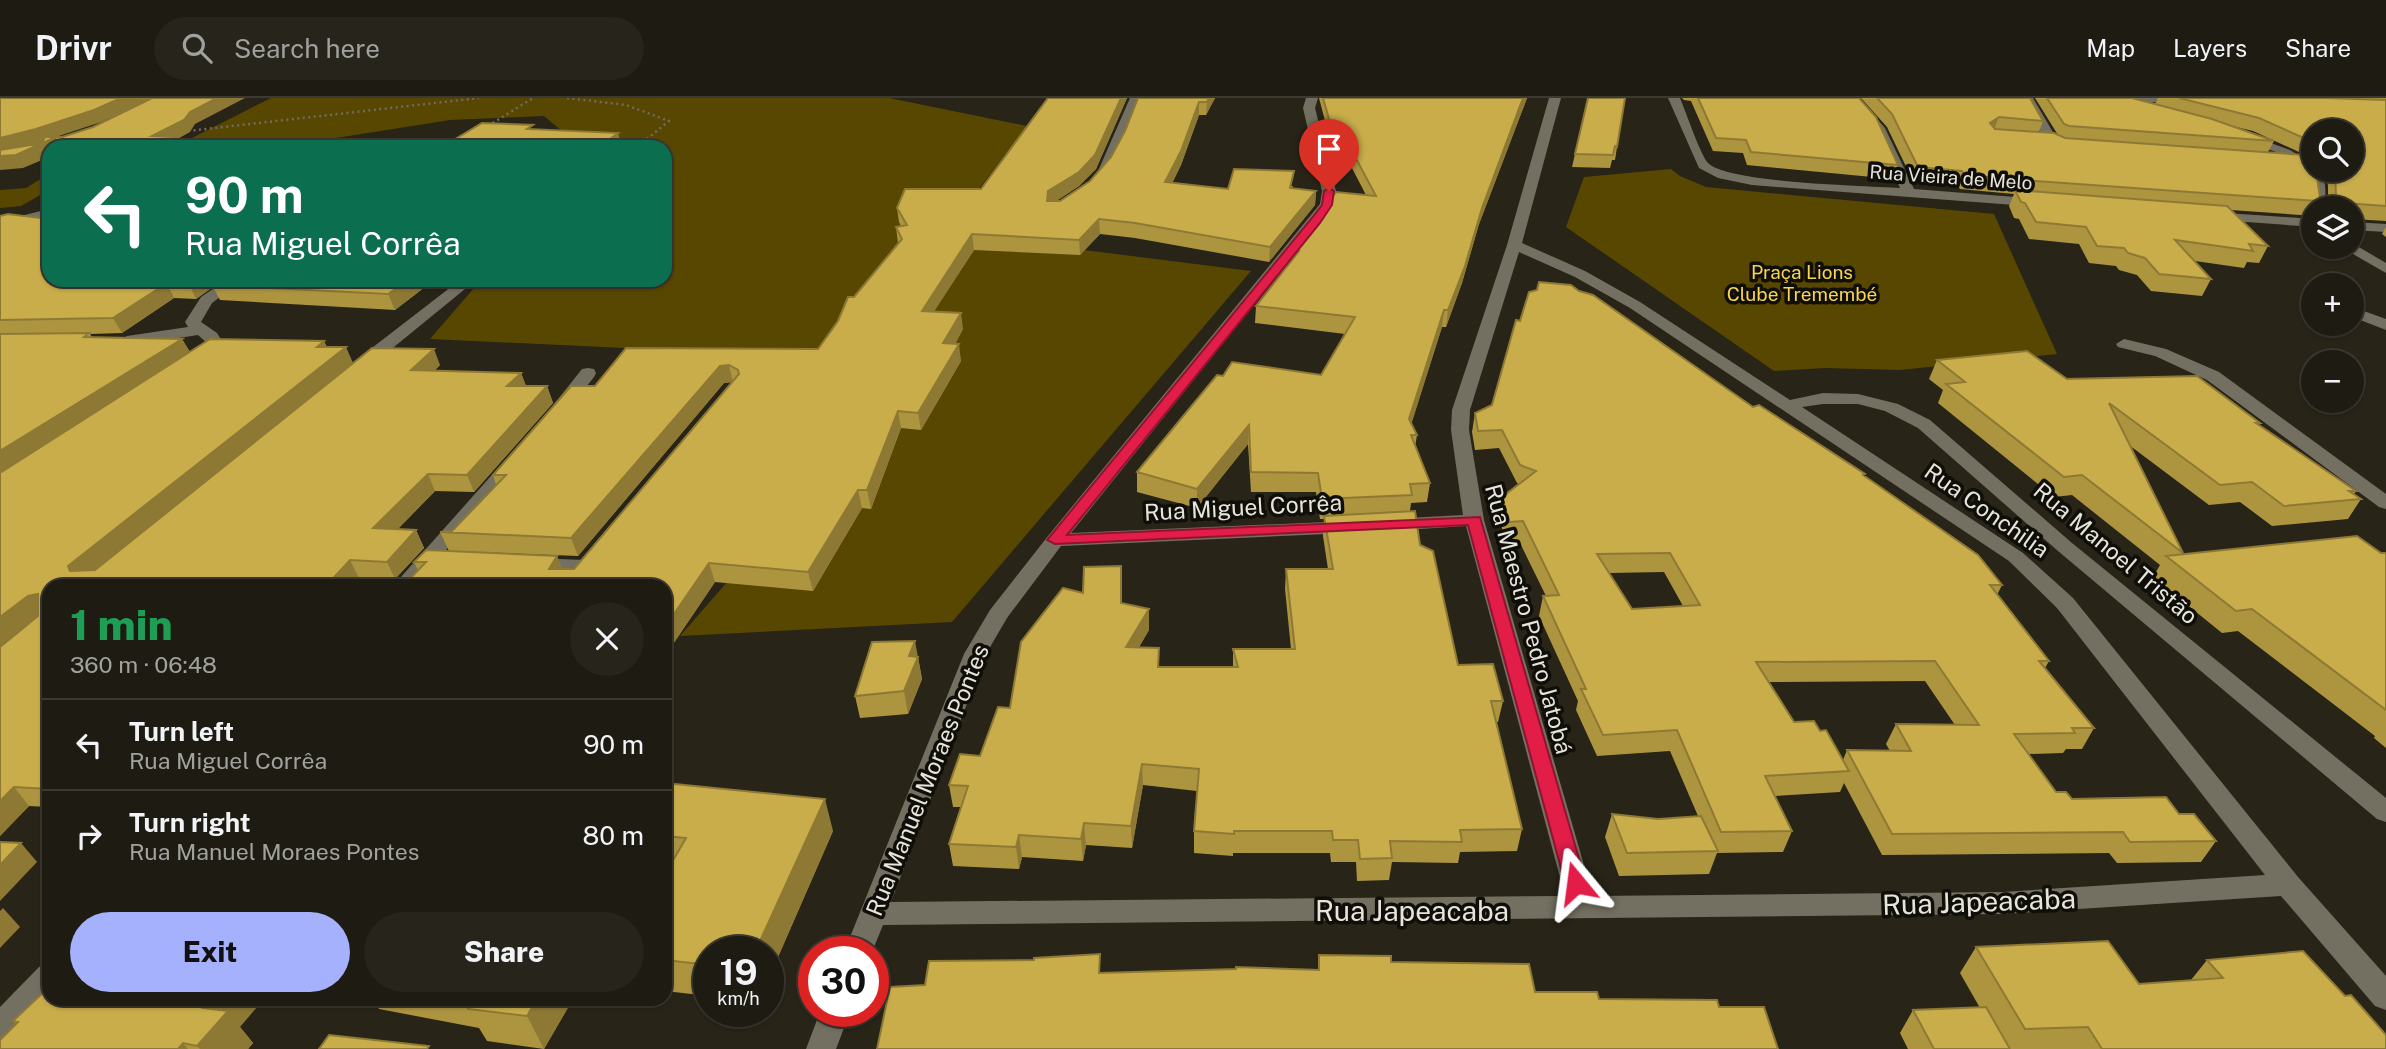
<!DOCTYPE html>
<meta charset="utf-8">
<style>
body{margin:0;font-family:"Public Sans",sans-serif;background:#26241b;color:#f1f3f6;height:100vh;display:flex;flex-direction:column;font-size:26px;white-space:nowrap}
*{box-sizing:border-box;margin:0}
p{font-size:23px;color:#a1a19f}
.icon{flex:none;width:38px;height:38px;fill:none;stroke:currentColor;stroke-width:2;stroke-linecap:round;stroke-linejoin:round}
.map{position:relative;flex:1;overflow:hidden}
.drawer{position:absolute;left:42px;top:481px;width:630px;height:427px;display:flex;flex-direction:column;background:#1e1b12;border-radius:21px;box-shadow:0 2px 5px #0004,0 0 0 2px #3c3932}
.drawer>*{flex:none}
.banner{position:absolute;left:42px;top:42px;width:630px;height:147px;border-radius:21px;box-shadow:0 2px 5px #0004,0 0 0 2px #3c3932;background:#0b6e4f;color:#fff;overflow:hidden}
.fabs{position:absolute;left:2301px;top:21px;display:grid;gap:14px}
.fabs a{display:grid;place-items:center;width:63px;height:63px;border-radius:50%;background:#1e1b12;box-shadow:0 2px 5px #0004,0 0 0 2px #3c3932;font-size:35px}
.speed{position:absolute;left:693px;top:838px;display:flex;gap:14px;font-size:35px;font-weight:700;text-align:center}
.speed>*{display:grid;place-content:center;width:91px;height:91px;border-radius:50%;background:#1e1b12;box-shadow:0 2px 5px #0004,0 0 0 2px #3c3932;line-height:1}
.speed small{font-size:18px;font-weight:400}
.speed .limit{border:10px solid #d22;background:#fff;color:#111}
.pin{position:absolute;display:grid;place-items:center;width:60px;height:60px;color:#fff;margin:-72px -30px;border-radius:50% 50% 50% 0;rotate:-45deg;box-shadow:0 0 7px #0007}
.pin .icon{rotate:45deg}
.me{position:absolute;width:77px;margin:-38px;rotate:344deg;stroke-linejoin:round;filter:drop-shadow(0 0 5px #0008)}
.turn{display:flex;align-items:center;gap:24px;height:147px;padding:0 28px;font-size:32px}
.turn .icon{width:91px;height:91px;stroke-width:2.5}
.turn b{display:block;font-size:49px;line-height:60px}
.round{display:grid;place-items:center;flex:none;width:74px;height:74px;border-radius:37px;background:#26241b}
.overview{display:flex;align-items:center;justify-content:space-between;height:119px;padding:0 28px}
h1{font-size:42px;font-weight:800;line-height:52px;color:#1e9e55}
.button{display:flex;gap:14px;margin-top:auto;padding:14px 28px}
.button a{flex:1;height:80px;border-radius:42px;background:#a5b1fc;color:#111;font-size:28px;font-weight:800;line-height:80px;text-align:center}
.button a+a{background:#26241b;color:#f1f3f6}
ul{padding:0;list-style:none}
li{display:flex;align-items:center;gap:21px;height:91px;padding:0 28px;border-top:2px solid #3c3932}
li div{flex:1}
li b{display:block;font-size:26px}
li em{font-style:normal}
header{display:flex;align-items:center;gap:42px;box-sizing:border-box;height:98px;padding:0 35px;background:#1e1b12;border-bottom:2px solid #3c3932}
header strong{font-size:33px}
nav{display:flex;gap:38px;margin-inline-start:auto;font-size:24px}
.search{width:490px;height:63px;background:#26241b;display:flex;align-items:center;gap:18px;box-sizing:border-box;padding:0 24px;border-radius:38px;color:#a1a19f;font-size:26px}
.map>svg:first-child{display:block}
.green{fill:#584700}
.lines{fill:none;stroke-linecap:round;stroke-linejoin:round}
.path{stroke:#6f6c61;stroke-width:2.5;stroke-dasharray:2 3.5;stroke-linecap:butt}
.minor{fill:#747061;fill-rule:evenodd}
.wall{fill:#ad9540;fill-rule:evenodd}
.shaded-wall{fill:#8d7934}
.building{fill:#c9ad4a;stroke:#8d7934;stroke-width:2;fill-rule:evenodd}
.route{fill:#e11d48;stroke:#92132f;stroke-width:2}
.labels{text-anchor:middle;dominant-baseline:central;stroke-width:7;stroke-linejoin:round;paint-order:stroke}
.far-street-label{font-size:19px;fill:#e7e4dc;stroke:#0f0e08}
.far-park-label{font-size:19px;fill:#fad550;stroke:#0f0e08}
.street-label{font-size:23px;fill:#e7e4dc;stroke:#0f0e08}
.near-street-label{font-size:28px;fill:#e7e4dc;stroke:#0f0e08}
</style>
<header>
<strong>Drivr</strong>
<div class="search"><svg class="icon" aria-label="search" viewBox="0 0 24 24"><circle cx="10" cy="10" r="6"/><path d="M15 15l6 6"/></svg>Search here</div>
<nav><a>Map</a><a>Layers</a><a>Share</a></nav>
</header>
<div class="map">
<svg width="2386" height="951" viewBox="0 0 2386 951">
<rect width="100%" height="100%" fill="#282418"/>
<path class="green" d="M271,0H889L1027,28L959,117L1020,144L1251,173L952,524L680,538L735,475L842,272L667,252L430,241L481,182H665V49H581L544,18L450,22L279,49H126L188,42Z
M1671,71L1680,78L1706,89L1994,116L2057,256L1900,272L1825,270L1774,273L1566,129L1584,79Z
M49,76V92L21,108L0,110V92L26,90Z"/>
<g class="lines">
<path class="path" d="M567,0L626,7L669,23L637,49
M488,28L533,0
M188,33L479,0"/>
<path class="minor" d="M1130,0H1142L1110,74L1099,89H1089L1088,86L1098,73Z
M1306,0H1318L1315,10L1336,93L1334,107L1071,435L1350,423L1357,425L1360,429L1357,433L1350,435L1061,448L1007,520L986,556L891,804L1565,798L1466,428L1389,433L1382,431L1379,427L1382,423L1389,421L1463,417L1451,332L1452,312L1507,147L1549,0H1561L1522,145L1585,173L1640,204L1790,302L1823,295L1858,296L1898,306L1930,322L2072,445L2386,700V724L2377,721L2058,453L1918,330L1885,313L1858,306H1823L1802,309L2023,455L2073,500L2298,779L2386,878V912L2375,908L2281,798L2003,816L883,827L872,854H844L964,556L990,512L1048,438L1320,106L1322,93L1303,10ZM1519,154L1575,179L1630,210L2009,463L2057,510L2265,777L2003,794L1593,798L1484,422L1469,332L1470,312Z
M1668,0H1680C1686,14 1700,56 1708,65C1727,85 1867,88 1900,90L1874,30L1846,0H1859L1885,30L1914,91L2039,101L2046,105L2039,109L1752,87L1718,80L1699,70Z
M2021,0H2033L2057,41L2075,46V52L2048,46Z
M2109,0H2187L2189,2L2183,5L2115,3Z
M2243,35L2290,52L2311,65L2325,86L2326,110H2312C2313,101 2315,91 2311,82C2302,58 2261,49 2239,42V36Z
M49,111V119L0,131V123Z
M2211,114L2314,121V129L2206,121V115Z
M2352,124L2386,126V134L2352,132Z
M2352,145L2386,165V175L2346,152L2344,149H2352Z
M226,182H243L212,205L201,224L217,235L224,246L207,264L201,265L193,260L207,245L198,237L127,248L119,243L127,238L188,229L185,224L201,199Z
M460,182H476L367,271H355L353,267L355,263Z
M2361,212L2386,221V232L2355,220L2353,217L2355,214Z
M2124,241L2166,251L2219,274L2386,396V411L2379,409L2207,282L2155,258L2118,249L2116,246Z
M588,270L594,271L596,275L594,279L567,313H555L552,309L555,305L582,271Z
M513,359L520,361L522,365L520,369L414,488H393L506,361Z
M533,460L585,462L592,463L595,468L592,473L585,474L526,470L523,466L526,462Z
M49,865V898L11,940L0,944V909L39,869Z
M820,914H850L836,951H806Z"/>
</g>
<path class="wall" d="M1048,0H1127L1096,71L1079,88L1056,103H1060L1090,83L1111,59L1125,33L1138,0H1215L1206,17H1199L1181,67L1172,85L1228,91L1293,88L1292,90L1316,93L1315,107L1269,164L1135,140L1100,136L1080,157L974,152L934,213L963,231L955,246L961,263L921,332L901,330L871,411L862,410L813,493L715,484L665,558V488L418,472L414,464L557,458L562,471H574L732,284L724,285L578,458L449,453L440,434L452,433L496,387L493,377L595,288L818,251L854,199L898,145L896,129L901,128L899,124L897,110L981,91Z
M1319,0H1527L1479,126L1462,185L1446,229H1442L1411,326L1417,337L1415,349L1430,385L1427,404L1411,405L1410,413L1458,567L1503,603L1498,624H1496L1522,731L1517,753L1460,754L1458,765L1392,764L1389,782L1357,783L1356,764H1331L1330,755H1233V758L1194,755V733L1197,693L1143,687L1132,750L1086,747L1083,763L1022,759L1019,771L953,768L949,746L961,709H953L949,687L980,658L1083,495L1121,468L1122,505L1149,532L1139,549L1159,550V569H1233V551H1291L1285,491L1286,471H1328L1323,438L1324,421H1320L1316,394H1251L1248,346L1197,410L1137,394V374L1223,278L1321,277L1345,236L1255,225L1256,208L1289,165L1290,151L1366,97L1341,49H1332Z
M1588,0L1617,49L1615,62H1612L1610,70L1572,69Z
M1682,0H1859L1898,67L1893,81L1747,67L1743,55L1713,53L1691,3L1684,2Z
M1861,0H2030L2043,23L2039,34L2058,37L2035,0H2132L2155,6L2158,0H2386V123L2352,121V110H2314V118L2231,112L2268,148L2259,165L2247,164L2244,170L2195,163L2211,181L2202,198L2151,193L2137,177L2119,172L2116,168L2089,165L2079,146L2029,141L2019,121L2014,120L2009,108L2014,96L1960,91L1957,86L1913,83L1887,29ZM2232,28L2253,33L2299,54L2303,57L2268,54L2274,43ZM2314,33L2352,72H2321L2328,87V99L2320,100L2309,61L2314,65Z
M0,118L49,182H434L395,212L220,202L213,189L196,201L174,200L122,235L90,236L92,239L182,241L190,254L324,243L327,249L353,265L440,267L434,273L521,275L526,288H547L553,305L474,394L435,393L397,432H416L424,450L395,481L359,480L351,488H49V709L29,708L0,738V549L38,517L0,548Z
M2386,129V139L2382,136Z
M1579,193L1753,309L1864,378L2002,487L1997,497L2049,563L2045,570L2094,630L2082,651H2066L2063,655L2028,656L2056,694L2072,701L2179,716L2216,743L2201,764L2117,765L2109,755L1882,757L1844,685L1840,694L1775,698L1792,733L1783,754L1717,755L1709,776L1619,778L1605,739L1612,716L1658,721L1698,718L1670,653L1597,658L1576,612L1578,603L1539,518L1543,498H1546L1519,443H1506L1498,418L1502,399L1519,386L1517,385L1499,350L1475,352L1472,334L1475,315L1492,307L1520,223ZM1664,474L1683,508L1632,511L1609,475ZM1925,583L1955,627L1896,626L1886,646L1890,653L1847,652L1843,662L1820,633L1794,624L1769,584Z
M1937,262L2067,281L2260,325L2259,327L2356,393L2354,396L2361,401L2348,421L2272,428L2240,404L2209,407L2129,347L2183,455L2182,457L2386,455V650L2374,640L2375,638L2238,533L2222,535L2153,479L2160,467L2072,397L2054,399L1938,305L1943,292L1929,281Z
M918,559L922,581L908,616L860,620L855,598Z
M665,685L833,733L768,882V854H709V898L665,893V776L669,769H665Z
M1976,849L2139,886L2191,882L2207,862L2386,951H1908L1900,935L1913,912L1980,910L1960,875Z
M372,901H573L544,951L487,943L479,930L379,911Z
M13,923L240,929L253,945L248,951H0L16,926Z"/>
<path class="shaded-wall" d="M121,0H155L101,24L56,39L61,49H49V59L23,70L0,72V58L43,44L0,54V40Z
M217,0H245L195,26L190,34L174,43L177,49H166L152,38L190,14Z
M1121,0H1127L1096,71L1079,88L1049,108L1047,103L1048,93Z
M1209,0H1215L1206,17L1207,4Z
M1523,0H1527L1479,126L1462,185L1446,229L1448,212L1482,110Z
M1199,4V17L1181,67L1166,98L1165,84Z
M1999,19L1994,31L1990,25Z
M618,35L622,48L621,49H599Z
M1316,93L1315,107L1269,164L1270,149Z
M1099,121L1100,136L1080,157L1079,142Z
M972,136L974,152L924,229L922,213Z
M195,182H222L212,187L213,189L196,201L189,186Z
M408,182H434L395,212L388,196Z
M167,185L174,200L122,235L113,220Z
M1444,212L1442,229L1407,340L1409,321Z
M961,215L963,231L946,262L943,245Z
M182,241L191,256L0,377V353Z
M324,243L331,259L317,249Z
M959,246L961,263L921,332L918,315Z
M346,249L353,265L81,488L70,473L68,468Z
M434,251L440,267L418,288L411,272Z
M729,267L733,284L724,285L578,458L571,440L720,268Z
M521,275L527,291L507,288Z
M547,288L553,305L474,394L467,377Z
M898,313L901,330L871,411L867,392Z
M1249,327L1248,346L1197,410V391Z
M428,376L435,393L381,448L373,430Z
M858,392L862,410L813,493L808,474Z
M416,432L424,450L395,481L387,464Z
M557,458L564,476L549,471Z
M350,462L359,480L351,488H326Z
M709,465L715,484L665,558V529Z
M38,496L40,515L0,548V519L28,498Z
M1149,511V532L1127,570L1126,549Z
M915,543L922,581L908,616L904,593L909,558Z
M1142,666L1143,687L1132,750L1131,728Z
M14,689L29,708L0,738V703Z
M825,701L833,733L768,882V854H755Z
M1084,725L1086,747L1083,763L1081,741Z
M1019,737L1022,759L1019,771L1016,749Z
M21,745L37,764L0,803V767Z
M3,810L20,829L0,850V813Z
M211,901H264L240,929L253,945L248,951H200L197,948L203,910Z
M537,901H573L544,951L527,918Z
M183,945L188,951H178Z"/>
<path class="building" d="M0,0H121L94,12L36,31L0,40Z
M152,0H217L190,14L184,22L152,38L172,39L166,49H54L56,39L16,57L0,58V52L42,45L45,39H62L93,29Z
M1048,0H1121L1095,57L1079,74L1048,93L1047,103H1060L1090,83L1111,59L1125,33L1138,0H1209L1207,4H1199L1181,53L1165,84L1228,91L1234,71L1294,73L1290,90L1316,93L1270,149L1135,125L1099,121L1079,142L972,136L922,213L961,215L943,245L959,246L918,315L898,313L867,392H858L808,474L709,465L665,529V488H403L426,464H414L426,452L557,458L549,471H574L739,276L738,272L729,267L720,268L571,440L440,434L452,433L506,377H493L571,288H595L626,250L818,251L838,223L848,199H854L902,141L896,129L907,127L897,110L905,91H981Z
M1323,0H1523L1482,110L1465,168L1448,212H1444L1409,321L1417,337H1411L1430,385L1410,386L1412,397L1322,401L1318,375L1251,374L1249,327L1197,391L1137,374L1217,277L1223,278L1232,264L1321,277L1355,219L1256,208L1299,153L1290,151L1336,94L1376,98L1342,34L1333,35Z
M1588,0H1625L1617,49L1615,48L1613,57L1575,56Z
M1698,0H1859L1876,19L1898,67L1751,54L1746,42L1716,40Z
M1877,0H2030L2043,23L1999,19L1990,25L1995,31L2054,35L2065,40L2305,57L2314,67V72H2316L2320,100L2336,98L2335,72H2352V33H2314V46L2306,41L2259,20L2179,0H2325L2386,2V108L2009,81L1965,77L1962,73L1918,69L1892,16Z
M2047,0H2132L2212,21L2274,43L2069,28L2064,26Z
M482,25L533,27L527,31L618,35L599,49H442Z
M49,74V182H195L189,186L167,185L113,220L0,222V118L8,116L40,120Z
M2015,92L2227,108L2268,148L2249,146L2253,153L2175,142L2211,181L2159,176L2145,160L2128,155L2124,150L2097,148L2086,129L2036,124L2025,105L2021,104Z
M219,182H408L388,196L212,187Z
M1539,184L1571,187L1579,193L1593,197L1753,309L1759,307L1865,376L1863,377L1978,457L2002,487H1990L2049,563H2039L2094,630H2072L2075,635L2014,636L2056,694H2066L2072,701L2166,699L2179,716H2194L2216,743L2130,744L2123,734L1892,736L1847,652L1911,653L1896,626L1979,627L1935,563L1756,564L1794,624L1814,623L1820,633L1826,632L1849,673L1765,678L1792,733L1721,734L1677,632L1603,637L1581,591H1586L1543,498L1559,497L1523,423L1509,424L1502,399L1536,373L1520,367L1502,332L1478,333L1475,315L1492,307L1516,222L1520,223L1529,194L1537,192ZM1670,455L1700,507L1632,511L1597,456Z
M89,235L84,239L182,241L0,353V236Z
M210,241L324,243L317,249H346L68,468L70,473L95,472L372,250L434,251L411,272L521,275L507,288H547L467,377L428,376L373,430L416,432L387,464L350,462L326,488H49V691L14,689L0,703V549L38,518V496L28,498L0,519V375Z
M2027,253L2067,281L2197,278L2260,325H2256L2356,393H2349L2361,401L2284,408L2252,384L2220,387L2109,305L2183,455L2082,377L2064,379L1946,286L1965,284L1937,262Z
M1415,413L1420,447L1433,453L1458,567L1493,566L1503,603H1491L1522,731L1460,732L1462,744L1390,743L1392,760L1360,761L1358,742H1333L1332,733H1234V736L1194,733L1199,671L1142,666L1131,728L1084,725L1081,741L1019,737L1016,749L949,746L968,688L949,687L960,656L980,658L998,609L1010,610L1021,544L1063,490L1083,495L1084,469L1121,468V505L1149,511L1126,549L1159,550L1158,569H1238L1233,551H1295L1286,471H1333L1324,418Z
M2357,438L2381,455H2386V612L2252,511L2236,513L2166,458Z
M915,543L909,558L918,559L904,593L855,598L872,544Z
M665,685L825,701L755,854H709V867L665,862V776L686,740L665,738Z
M1612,716L1658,721L1701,718L1718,753L1627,755Z
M0,744L21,745L0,767Z
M2108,843L2139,886L2223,880L2207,862L2303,853L2345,898L2351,897L2386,937V951H2102L2088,929L2025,931L1976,849Z
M1100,856L1099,875L1236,871V869L1319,872V857L1391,858V864L1529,866L1535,894H1597L1599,901L1717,902L1719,909H1764L1778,951H877L890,889L925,887L929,863L1034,862V860Z
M49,889V901H211L203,910L228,913L197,948L183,945L178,951H0V942L18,924L13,923Z
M470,901H537L527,918L468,911Z
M1986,909L2010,951H1934L1913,912Z
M329,937L429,948L427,951H319Z"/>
<path class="route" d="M1329,90L1334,93L1332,107L1320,125L1067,437L1480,419L1586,785L1583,790L1576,793L1569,790L1565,785L1468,427L1055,446L1047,442L1312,120L1322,107L1324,93Z"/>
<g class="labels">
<g class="far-street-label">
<text transform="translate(1951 79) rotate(4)">Rua Vieira de Melo</text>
</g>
<g class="far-park-label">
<text x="1802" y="174">Praça Lions<tspan x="1802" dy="22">Clube Tremembé</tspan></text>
</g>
<g class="street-label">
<text transform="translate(1243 409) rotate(-3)">Rua Miguel Corrêa</text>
<text transform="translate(1987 412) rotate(35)">Rua Conchilia</text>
<text transform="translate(2116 455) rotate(40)">Rua Manoel Tristão</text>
<text transform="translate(1529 521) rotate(75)">Rua Maestro Pedro Jatobá</text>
<text transform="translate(927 682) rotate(-68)">Rua Manuel Moraes Pontes</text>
</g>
<g class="near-street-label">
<text transform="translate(1979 803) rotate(-2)">Rua Japeacaba</text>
<text x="1412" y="812">Rua Japeacaba</text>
</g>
</g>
</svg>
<div class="fabs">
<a><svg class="icon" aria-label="search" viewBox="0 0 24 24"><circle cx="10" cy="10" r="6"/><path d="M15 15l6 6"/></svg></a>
<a><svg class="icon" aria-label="layers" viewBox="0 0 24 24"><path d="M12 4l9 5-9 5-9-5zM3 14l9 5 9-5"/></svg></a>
<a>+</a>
<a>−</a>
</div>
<div class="speed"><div>19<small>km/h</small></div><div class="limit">30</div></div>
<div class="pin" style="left:1329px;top:93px;background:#d93025"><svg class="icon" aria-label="arrive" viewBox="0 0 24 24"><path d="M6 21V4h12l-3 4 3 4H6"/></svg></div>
<svg class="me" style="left:1576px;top:785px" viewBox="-20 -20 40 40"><path d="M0-17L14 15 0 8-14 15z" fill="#e11d48" stroke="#fff" stroke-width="4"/></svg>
<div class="banner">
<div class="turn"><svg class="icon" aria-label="left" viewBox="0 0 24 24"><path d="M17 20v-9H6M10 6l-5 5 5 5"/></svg><div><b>90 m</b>Rua Miguel Corrêa</div></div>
</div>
<section class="drawer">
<div class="overview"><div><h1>1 min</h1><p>360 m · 06:48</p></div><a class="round"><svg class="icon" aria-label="close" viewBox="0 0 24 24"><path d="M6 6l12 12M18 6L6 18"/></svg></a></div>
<ul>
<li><svg class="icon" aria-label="left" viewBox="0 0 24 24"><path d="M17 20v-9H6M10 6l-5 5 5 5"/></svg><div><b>Turn left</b><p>Rua Miguel Corrêa</p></div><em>90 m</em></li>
<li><svg class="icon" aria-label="right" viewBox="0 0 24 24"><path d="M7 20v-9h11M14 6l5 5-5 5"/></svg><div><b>Turn right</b><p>Rua Manuel Moraes Pontes</p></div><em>80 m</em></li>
</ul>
<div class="button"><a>Exit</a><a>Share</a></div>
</section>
</div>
